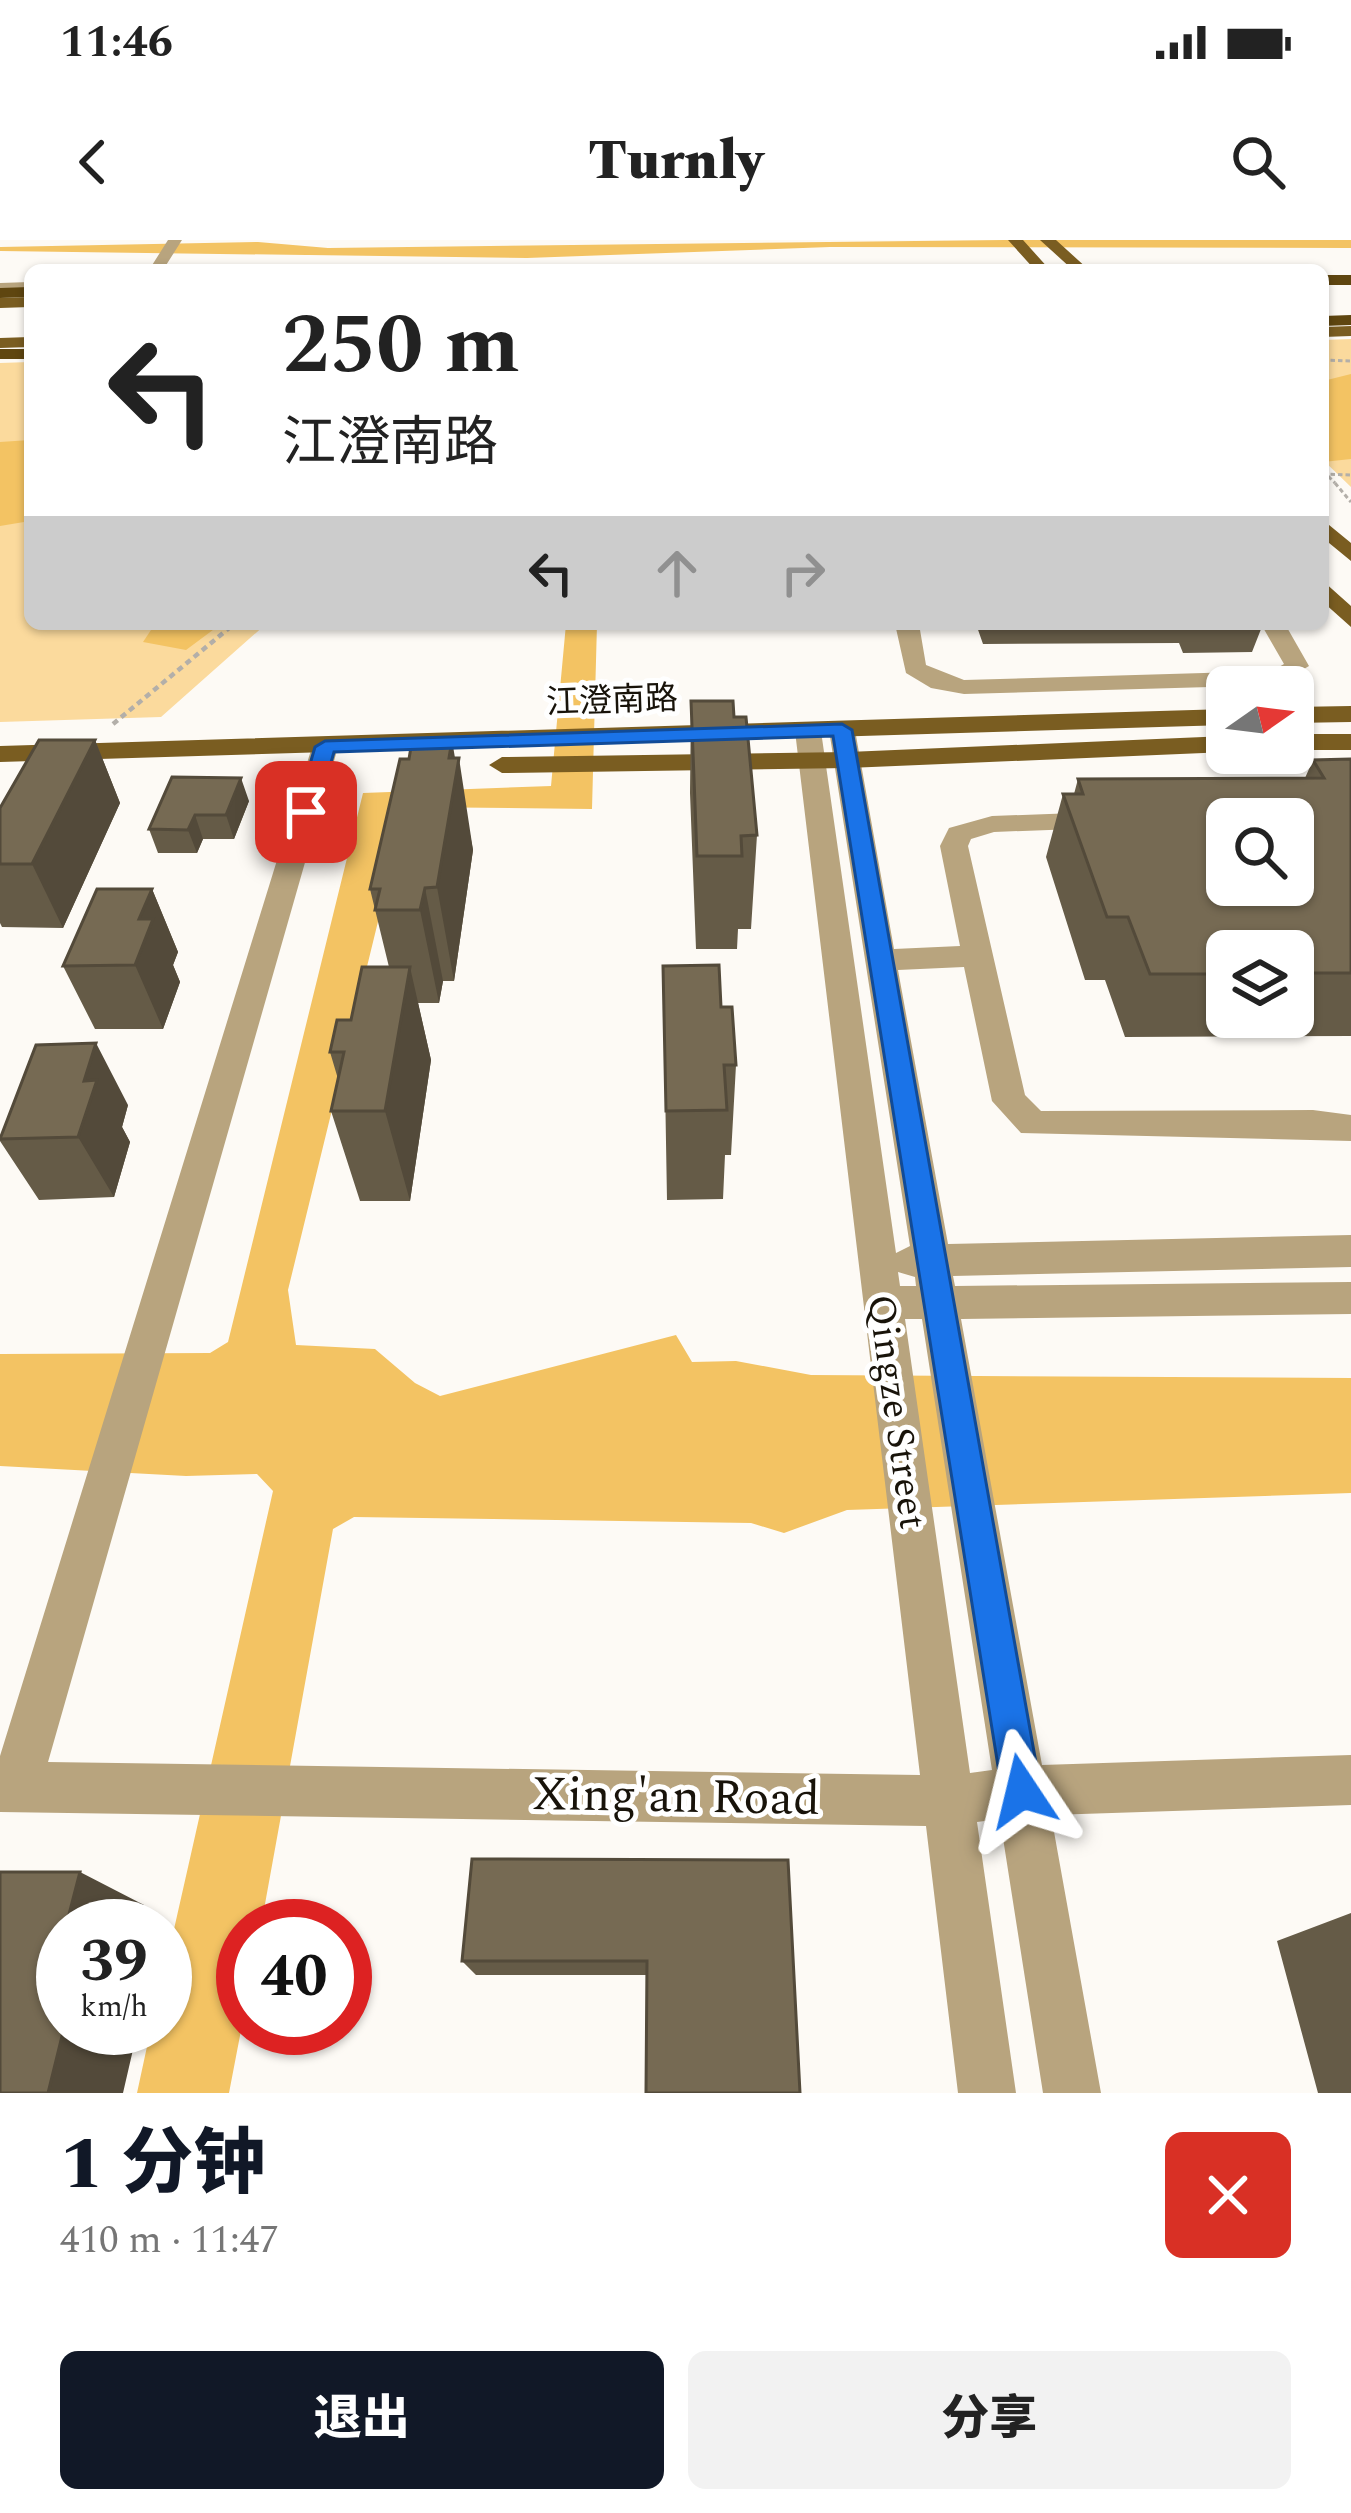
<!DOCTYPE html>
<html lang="zh">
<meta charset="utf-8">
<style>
body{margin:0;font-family:Spectral,"Noto Sans SC",serif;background:#f2f2f2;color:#222;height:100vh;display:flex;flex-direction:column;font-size:45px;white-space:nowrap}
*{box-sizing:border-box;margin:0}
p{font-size:39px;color:#767676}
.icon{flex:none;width:66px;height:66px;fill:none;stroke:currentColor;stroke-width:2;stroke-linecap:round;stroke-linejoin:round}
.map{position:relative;height:1853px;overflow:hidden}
.side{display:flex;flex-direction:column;background:#fff;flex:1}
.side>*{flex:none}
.hud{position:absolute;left:24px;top:24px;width:1305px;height:366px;border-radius:18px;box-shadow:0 3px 9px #0004;background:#fff;color:#222;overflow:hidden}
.needle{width:78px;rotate:76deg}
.controls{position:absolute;left:1206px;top:426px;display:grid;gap:24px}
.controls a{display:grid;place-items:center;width:108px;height:108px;border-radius:18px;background:#fff;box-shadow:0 3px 9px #0004;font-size:60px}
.speed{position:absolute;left:36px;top:1659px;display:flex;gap:24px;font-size:60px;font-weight:700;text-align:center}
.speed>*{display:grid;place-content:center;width:156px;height:156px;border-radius:50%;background:#fff;box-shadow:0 3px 9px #0004;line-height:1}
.speed small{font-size:30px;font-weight:400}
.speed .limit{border:18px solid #d22;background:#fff;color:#111}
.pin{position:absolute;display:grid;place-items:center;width:102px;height:102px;color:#fff;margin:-51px;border-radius:24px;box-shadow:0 6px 18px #0006}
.me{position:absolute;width:132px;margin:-66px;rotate:350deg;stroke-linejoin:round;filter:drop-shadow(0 0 9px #0008)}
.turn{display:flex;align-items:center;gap:42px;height:252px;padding:0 60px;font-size:54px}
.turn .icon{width:156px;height:156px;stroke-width:2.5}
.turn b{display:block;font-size:84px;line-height:102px}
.lanes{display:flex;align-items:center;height:114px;padding:0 60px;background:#0003;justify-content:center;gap:60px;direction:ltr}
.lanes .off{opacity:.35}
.round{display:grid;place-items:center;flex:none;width:126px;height:126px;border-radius:18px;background:#f2f2f2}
.overview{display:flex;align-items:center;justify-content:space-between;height:204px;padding:0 60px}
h1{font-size:72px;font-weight:800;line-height:90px;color:#111827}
.primary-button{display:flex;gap:24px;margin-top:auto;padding:24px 60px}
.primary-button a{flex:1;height:138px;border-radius:18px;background:#111827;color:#fff;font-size:48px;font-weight:800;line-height:138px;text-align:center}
.primary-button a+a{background:#f2f2f2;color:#222}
.status{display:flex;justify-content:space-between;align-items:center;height:84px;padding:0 60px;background:#fff;direction:ltr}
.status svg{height:33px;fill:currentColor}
header{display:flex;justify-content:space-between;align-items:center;height:156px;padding:0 60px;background:#fff;font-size:54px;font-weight:800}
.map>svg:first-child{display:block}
.green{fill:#fbda9d}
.water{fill:#f3c363}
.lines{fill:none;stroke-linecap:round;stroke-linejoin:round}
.path-far1{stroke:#b3afa9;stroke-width:3;stroke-dasharray:4.5 3;stroke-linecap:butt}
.path{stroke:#b3afa9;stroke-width:4.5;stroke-dasharray:6 4.5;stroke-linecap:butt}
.minor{fill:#b8a47e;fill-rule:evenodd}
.major{fill:#7a5d21;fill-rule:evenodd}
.highway{fill:#5f4610;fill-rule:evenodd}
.path-bridge{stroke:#b3afa9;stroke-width:3;stroke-dasharray:4.5 3;stroke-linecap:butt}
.wall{fill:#655b47;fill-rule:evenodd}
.shaded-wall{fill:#534a3a}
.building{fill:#766a53;stroke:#534a3a;stroke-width:3;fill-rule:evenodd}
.route{fill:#1a73e8;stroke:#114b97;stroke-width:3}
.labels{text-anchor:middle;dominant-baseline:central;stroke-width:10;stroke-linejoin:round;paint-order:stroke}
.far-street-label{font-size:33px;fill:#18130a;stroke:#fff}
.street-label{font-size:39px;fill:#18130a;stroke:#fff}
.near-street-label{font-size:48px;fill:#18130a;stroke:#fff}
</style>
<div class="status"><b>11:46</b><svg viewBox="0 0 49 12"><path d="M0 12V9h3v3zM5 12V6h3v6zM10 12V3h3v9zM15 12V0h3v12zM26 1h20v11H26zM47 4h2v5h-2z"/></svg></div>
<header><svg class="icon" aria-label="back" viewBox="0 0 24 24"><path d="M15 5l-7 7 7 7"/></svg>Turnly<svg class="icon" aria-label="search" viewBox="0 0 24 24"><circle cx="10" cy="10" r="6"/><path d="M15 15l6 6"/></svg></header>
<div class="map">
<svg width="1351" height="1853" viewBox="0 0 1351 1853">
<rect width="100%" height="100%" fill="#fdfaf5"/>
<path class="green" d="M1351,99V247L1323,220V100Z
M30,122V384H266L161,477L0,482V123Z"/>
<path class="water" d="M1004,0H1351V8L830,7L527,18L0,11V7L258,2L328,8Z
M1351,134V219L1323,222V141Z
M30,200V281L0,286V202Z
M155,384H221L186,410L143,402Z
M566,384H597L592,569L406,567L288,1050L296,1105L375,1109L415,1143L440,1156L676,1095L692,1122L736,1121L811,1135L1351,1138V1253L847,1270L784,1293L751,1283L354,1277L333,1289L261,1686H243V1780L229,1853H137L151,1788H165V1729L273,1251L257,1234L186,1236L0,1226V1114L210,1113L228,1102L363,553L551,546Z"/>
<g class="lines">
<path class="path-far1" d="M1323,120L1351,121
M1323,234L1351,235
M1335,243L1351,262"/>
<path class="path" d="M113,484L234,384"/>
<path class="minor" d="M168,0H182L163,30H149Z
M30,42V52L0,53V43Z
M895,384H919L926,425L964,440L1272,431L1284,424L1261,384H1285L1309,426L1277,445L964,454L931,448L906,433Z
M842,482L855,490L894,709L960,706L940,606L949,588L992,576L1102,572L1116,580L1102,588L994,592L971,599L968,606L1025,855L1041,871L1313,870L1351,875V901L1021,893L992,861L964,727L898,730L948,1004L1351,995V1027L953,1036L955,1046L1351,1042V1074L961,1079L1042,1525L1351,1515V1565L1051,1575L1101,1853H1043L1000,1579L977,1582L1016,1853H958L926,1586L0,1572V1516L312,507L325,499L338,507L48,1522L920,1535L795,491L808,483L821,491L896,1013L910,1006L829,490ZM898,1032L915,1037L916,1046H900ZM905,1079H922L992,1530L970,1533Z"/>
<path class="major" d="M1008,0H1023L1050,30H1035Z
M1040,0H1056L1089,30H1073Z
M30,57V67L0,68V58Z
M1351,86V96L1323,97V87Z
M30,97V107L0,108V98Z
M1323,280L1351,303V321L1323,298Z
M1323,341L1351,366V387L1323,362Z
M1351,466V482L1293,483V467Z
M1227,469V485L0,522V506Z
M1293,494H1351V510H1293Z
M1227,496V512L848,528L502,533L489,525L502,517L848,512Z"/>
<path class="highway" d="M1323,35H1351V45H1323Z
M30,47V57L0,58V48Z
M1351,75V85L1323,86V76Z
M0,109H30V119H0Z"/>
<path class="path-bridge" d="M1323,231L1335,243"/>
</g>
<path class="wall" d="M976,384H1263L1252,412L1183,413L1179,403L983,404Z
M691,461L734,477L757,595L751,689H738L737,709H696L690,553Z
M95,500L120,563L63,688L2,687L0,683V568Z
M455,518L473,610L454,741H443L439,763H418L431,820L410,961H360L331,871L338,839L330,812L389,727L370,649Z
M1351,519V796L1125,797L1105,740H1085L1046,617L1063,554H1074L1078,539L1305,538L1313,520ZM1227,711H1293V777H1227Z
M172,537L249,561L234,599H203L197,613H158L149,589Z
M152,649L178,712L173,725L180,742L163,789H95L63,726Z
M663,726L721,767L736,825L731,915H725L723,959L667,960Z
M128,865L122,887L130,902L114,957L39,960L0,901V897Z
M788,1620L647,1735H476L462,1721Z
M1351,1673V1853H1318L1277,1701Z"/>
<path class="shaded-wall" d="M95,500L120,563L63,688L32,624Z
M452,500L457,530L459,518L473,610L454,741L437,647Z
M241,538L249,561L234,599L226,575Z
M195,575L203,599L197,613L188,590Z
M425,648L443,741L439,763L420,670Z
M152,649L178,712L173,725L180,742L163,789L135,725L139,679Z
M410,727L431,820L410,961L385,871Z
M96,803L128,865L122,887L130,902L114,957L78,897L84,841Z
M80,1632L144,1665L139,1686H66Z
M63,1696V1757L48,1753Z
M64,1788H138L123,1853H48Z"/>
<path class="building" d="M691,461H733L734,477H746L757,595L741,596L742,616H697Z
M39,500H95L32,624H0V568Z
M452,500L449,518H459L437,647L425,648L420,670H375L380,649H370L400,519H409L412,501Z
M1351,519V733H1293V711H1227V734H1150L1128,677H1107L1063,554H1083L1078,539L1324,538L1313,520ZM1227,579H1293V645H1227Z
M172,537L241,538L226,575H195L188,590L149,589Z
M97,649H152L139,679H153L135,725L63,726Z
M719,725L721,767H732L736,825H724L727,870L666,871L663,726Z
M362,727H410L385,871H331L344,812H330L337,780H351Z
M96,803L84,841L97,840L78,897L0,899L36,805Z
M472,1619L788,1620L800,1853H646L647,1721H462Z
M0,1632H80L66,1686H63V1696L48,1753H63L64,1788L48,1853H0Z"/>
<path class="route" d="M842,484L852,490L1041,1551L1035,1564L1022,1570L1008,1564L1002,1551L833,496L334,512L317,572L306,578L296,572L315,507L325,501Z"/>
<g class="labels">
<g class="far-street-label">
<text transform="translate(612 461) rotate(-2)">江澄南路</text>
</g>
<g class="street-label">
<text transform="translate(896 1172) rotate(82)">Qingze Street</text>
</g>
<g class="near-street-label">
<text transform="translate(676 1557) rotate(1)">Xing'an Road</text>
</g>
</g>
</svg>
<div class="controls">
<a><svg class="needle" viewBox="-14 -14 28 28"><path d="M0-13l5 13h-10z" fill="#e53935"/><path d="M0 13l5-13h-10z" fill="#767676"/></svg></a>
<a><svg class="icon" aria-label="search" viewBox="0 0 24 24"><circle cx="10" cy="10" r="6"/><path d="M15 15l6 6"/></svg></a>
<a><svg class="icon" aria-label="layers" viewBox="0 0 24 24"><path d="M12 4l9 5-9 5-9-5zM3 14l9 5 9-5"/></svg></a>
</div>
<div class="speed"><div>39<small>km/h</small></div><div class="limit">40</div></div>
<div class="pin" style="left:306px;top:572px;background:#d93025"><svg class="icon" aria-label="arrive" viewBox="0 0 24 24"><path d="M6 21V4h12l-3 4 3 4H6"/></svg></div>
<svg class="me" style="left:1022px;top:1551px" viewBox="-20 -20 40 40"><path d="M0-17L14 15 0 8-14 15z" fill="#1a73e8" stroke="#fff" stroke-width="4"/></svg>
<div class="hud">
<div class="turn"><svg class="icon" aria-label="left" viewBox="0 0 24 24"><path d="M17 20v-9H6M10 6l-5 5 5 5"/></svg><div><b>250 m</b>江澄南路</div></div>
<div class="lanes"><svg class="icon" aria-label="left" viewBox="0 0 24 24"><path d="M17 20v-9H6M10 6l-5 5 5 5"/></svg><svg class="icon off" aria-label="ahead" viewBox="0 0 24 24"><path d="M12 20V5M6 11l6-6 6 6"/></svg><svg class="icon off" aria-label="right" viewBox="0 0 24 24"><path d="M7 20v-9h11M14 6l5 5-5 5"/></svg></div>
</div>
</div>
<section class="side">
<div class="overview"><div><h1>1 分钟</h1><p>410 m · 11:47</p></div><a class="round" style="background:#d93025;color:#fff"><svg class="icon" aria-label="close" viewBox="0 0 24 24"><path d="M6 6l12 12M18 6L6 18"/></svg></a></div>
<div class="primary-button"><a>退出</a><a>分享</a></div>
</section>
